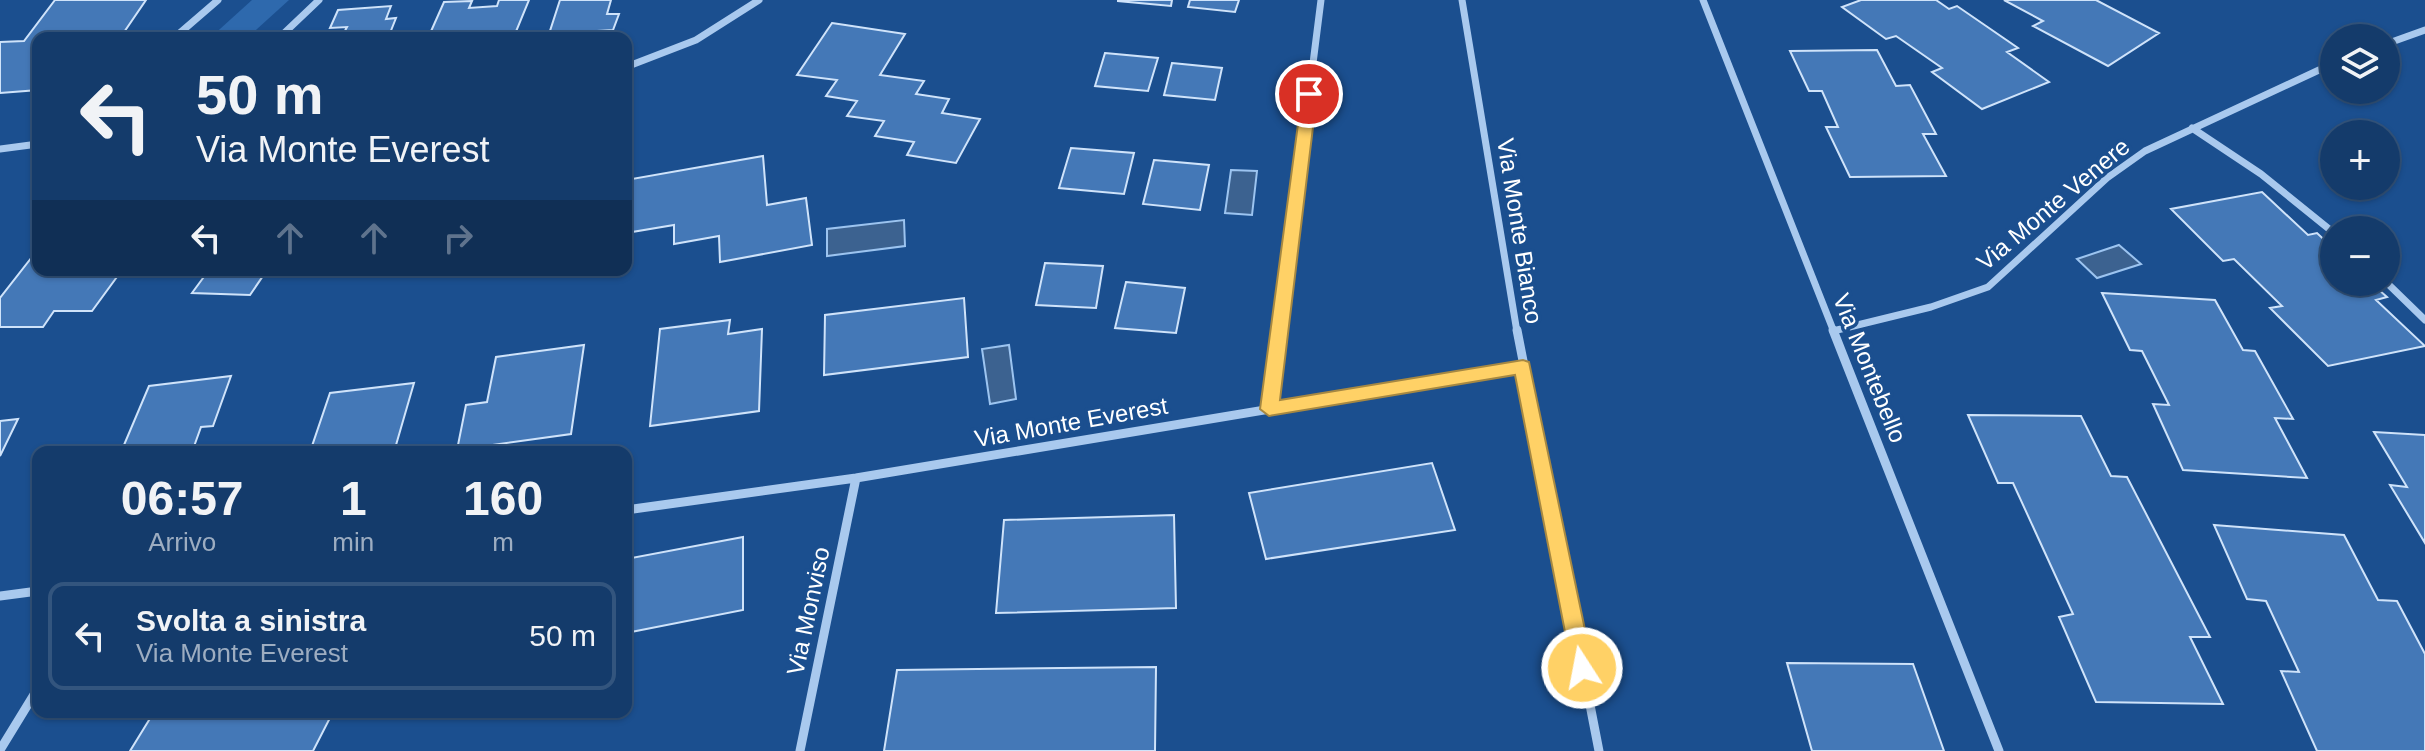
<!DOCTYPE html>
<html lang="it">
<meta charset="utf-8">
<style>
body{margin:0;font-family:Arial,sans-serif;background:#214673;color:#f1f3f6;height:100vh;display:flex;flex-direction:column;font-size:30px;white-space:nowrap}
*{box-sizing:border-box;margin:0}
p{font-size:26px;color:#9dadc1}
.icon{flex:none;width:44px;height:44px;fill:none;stroke:currentColor;stroke-width:2;stroke-linecap:round;stroke-linejoin:round}
.map{position:relative;flex:1;overflow:hidden}
.drawer{position:absolute;left:32px;top:446px;width:600px;height:272px;display:flex;flex-direction:column;background:#143b6b;border-radius:16px;box-shadow:0 2px 6px #0004,0 0 0 2px #33557e}
.drawer>*{flex:none}
.banner{position:absolute;left:32px;top:32px;width:600px;height:244px;border-radius:16px;box-shadow:0 2px 6px #0004,0 0 0 2px #33557e;background:#143b6b;color:#f1f3f6;overflow:hidden}
.fabs{position:absolute;left:2320px;top:24px;display:grid;gap:16px}
.fabs a{display:grid;place-items:center;width:80px;height:80px;border-radius:50%;background:#143b6b;box-shadow:0 2px 6px #0004,0 0 0 2px #33557e;font-size:40px}
.pin{position:absolute;display:grid;place-items:center;width:68px;height:68px;color:#fff;margin:-34px;border:4px solid #fff;border-radius:50%;box-shadow:0 2px 8px #0007}
.me{position:absolute;width:88px;margin:-44px;rotate:349deg;stroke-linejoin:round;filter:drop-shadow(0 0 6px #0008)}
.turn{display:flex;align-items:center;gap:28px;height:168px;padding:0 32px;font-size:36px}
.turn .icon{width:104px;height:104px;stroke-width:2.5}
.turn b{display:block;font-size:56px;line-height:68px}
.lanes{display:flex;align-items:center;height:76px;padding:0 32px;background:#0003;justify-content:center;gap:40px;direction:ltr}
.lanes .off{opacity:.35}
.eta{display:flex;justify-content:space-evenly;align-items:center;height:136px;text-align:center}
.eta b{font-size:48px;font-weight:700;line-height:56px}
ul{padding:0;list-style:none}
li{display:flex;align-items:center;gap:24px;height:108px;margin:0 16px 12px;padding:0 16px;border:4px solid #33557e;border-radius:16px}
li div{flex:1}
li b{display:block;font-size:30px}
li em{font-style:normal}
.map>svg:first-child{display:block}
.green{fill:#2e69ad}
.water{fill:#3c6290;stroke:#9cc4f0;stroke-width:2}
.building{fill:#4478b7;stroke:#cfe3fa;stroke-width:2}
.lines{fill:none;stroke-linecap:round;stroke-linejoin:round}
.minor-far1{stroke:#a9c9ee;stroke-width:7}
.minor{stroke:#a9c9ee;stroke-width:9}
.route{fill:#ffd166;stroke:#a68842;stroke-width:2}
.labels{text-anchor:middle;dominant-baseline:central;stroke-width:7;stroke-linejoin:round;paint-order:stroke}
.street-label{font-size:24px;fill:#fff;stroke:#1b4f8f}
</style>
<div class="map">
<svg width="2425" height="751" viewBox="0 0 2425 751">
<rect width="100%" height="100%" fill="#1b4f8f"/>
<path class="green" d="M252,0H289L247,38H210Z"/>
<path class="water" d="M1231,170L1257,171L1252,215L1225,213Z
M904,220L905,246L827,256V229Z
M2119,245L2141,264L2097,278L2077,259Z
M1009,345L1016,399L990,404L982,349Z"/>
<path class="building" d="M55,0H146L120,38H38V90L0,93V42L24,41Z
M499,0H529L515,34L428,38L444,2L472,1L469,8L497,6Z
M560,0H611L607,14H619L613,30L549,34Z
M1172,0L1171,6L1118,1V0Z
M1190,0H1239L1235,12L1188,7Z
M1861,0H1936L1949,9L1957,6L2018,48L2007,52L2049,82L1982,109L1932,72L1942,68L1896,36L1886,39L1842,7Z
M2004,0H2096L2159,33L2108,66L2033,26L2043,21Z
M391,6L386,19L396,18L388,38H341L347,27L330,28L338,10Z
M832,23L905,34L880,75L924,81L916,94L949,99L942,113L980,119L956,163L907,155L914,142L875,136L884,121L847,116L857,101L826,96L837,80L797,75Z
M1877,50L1896,86L1910,85L1936,134H1923L1946,176L1850,177L1826,127H1838L1822,91H1809L1790,51Z
M1105,53L1158,58L1148,91L1095,86Z
M1172,63L1222,68L1215,100L1164,95Z
M1071,148L1134,153L1124,194L1059,188Z
M763,156L767,205L806,198L812,245L720,262L719,236L674,244V225L626,233V180Z
M1154,160L1209,165L1200,210L1143,204Z
M2262,192L2308,235L2317,233L2334,249V282H2370L2387,297L2376,300L2425,346L2328,366L2270,308L2282,306L2234,259L2223,261L2171,209Z
M32,257H38V270H122L92,311H54L43,327H0V298Z
M1045,263L1103,266L1096,308L1036,305Z
M209,270H267L250,295L192,293Z
M1126,282L1185,288L1176,333L1115,328Z
M2102,293L2215,300L2243,350L2255,351L2293,419L2275,418L2307,478L2183,470L2153,404L2169,405L2142,351L2130,350Z
M964,298L968,357L824,375L825,315Z
M730,320L728,334L762,329L759,411L650,426L660,329Z
M584,345L571,434L457,450L466,405L487,402L496,357Z
M231,376L213,426L201,427L192,452H121L149,386Z
M414,383L396,445L310,452L330,393Z
M1968,415L2081,416L2111,476L2127,477L2210,637H2190L2223,704L2096,702L2059,617L2073,614L2013,483H1998Z
M18,419L0,456V421Z
M2374,432L2425,435V543L2390,485L2407,487Z
M1432,463L1455,530L1266,559L1249,493Z
M1174,515L1176,608L996,613L1004,520Z
M2214,525L2344,535L2378,600L2397,601L2425,654V751H2317L2281,671L2299,672L2266,601L2247,599Z
M743,537V610L626,633V559Z
M1787,663L1913,664L1944,751H1812Z
M1156,667L1155,751H884L897,670Z
M154,712H333L313,751H130Z"/>
<g class="lines">
<path class="minor-far1" d="M1462,0L1517,332
M1703,0L1834,332
M174,38L218,0
M279,38L319,0
M2386,44L2425,30
M626,67L696,40L759,0
M2192,128L2261,174L2334,233
M0,149L38,144
M2386,282L2425,320
M1833,331L1931,307L1988,287L2107,178L2145,151L2334,63
M1279,332L1321,0"/>
<path class="minor" d="M1517,330L1599,751
M1833,330L1999,751
M1269,409L1279,330
M626,510L856,478L1523,367
M0,596L38,591
M0,750L38,688
M800,751L856,478"/>
</g>
<path class="route" d="M1309,90L1317,94L1280,400L1523,360L1529,362L1593,668L1590,675L1582,678L1575,675L1572,668L1515,375L1269,416L1260,409L1302,94Z"/>
<g class="labels">
<g class="street-label">
<text transform="translate(2053 204) rotate(-40)">Via Monte Venere</text>
<text transform="translate(1520 231) rotate(81)">Via Monte Bianco</text>
<text transform="translate(1870 368) rotate(68)">Via Montebello</text>
<text transform="translate(1071 422) rotate(-10)">Via Monte Everest</text>
<text transform="translate(808 611) rotate(-78)">Via Monviso</text>
</g>
</g>
</svg>
<div class="fabs">
<a><svg class="icon" aria-label="layers" viewBox="0 0 24 24"><path d="M12 4l9 5-9 5-9-5zM3 14l9 5 9-5"/></svg></a>
<a>+</a>
<a>−</a>
</div>
<div class="pin" style="left:1309px;top:94px;background:#d93025"><svg class="icon" aria-label="arrive" viewBox="0 0 24 24"><path d="M6 21V4h12l-3 4 3 4H6"/></svg></div>
<svg class="me" style="left:1582px;top:668px" viewBox="-20 -20 40 40"><circle r="17" fill="#ffd166" stroke="#fff" stroke-width="3"/><path d="M0-11L8 9 0 5-8 9z" fill="#fff"/></svg>
<div class="banner">
<div class="turn"><svg class="icon" aria-label="left" viewBox="0 0 24 24"><path d="M17 20v-9H6M10 6l-5 5 5 5"/></svg><div><b>50 m</b>Via Monte Everest</div></div>
<div class="lanes"><svg class="icon" aria-label="left" viewBox="0 0 24 24"><path d="M17 20v-9H6M10 6l-5 5 5 5"/></svg><svg class="icon off" aria-label="ahead" viewBox="0 0 24 24"><path d="M12 20V5M6 11l6-6 6 6"/></svg><svg class="icon off" aria-label="ahead" viewBox="0 0 24 24"><path d="M12 20V5M6 11l6-6 6 6"/></svg><svg class="icon off" aria-label="right" viewBox="0 0 24 24"><path d="M7 20v-9h11M14 6l5 5-5 5"/></svg></div>
</div>
<section class="drawer">
<div class="eta">
<div><b>06:57</b><p>Arrivo</p></div>
<div><b>1</b><p>min</p></div>
<div><b>160</b><p>m</p></div>
</div>
<ul>
<li><svg class="icon" aria-label="left" viewBox="0 0 24 24"><path d="M17 20v-9H6M10 6l-5 5 5 5"/></svg><div><b>Svolta a sinistra</b><p>Via Monte Everest</p></div><em>50 m</em></li>
</ul>
</section>
</div>
